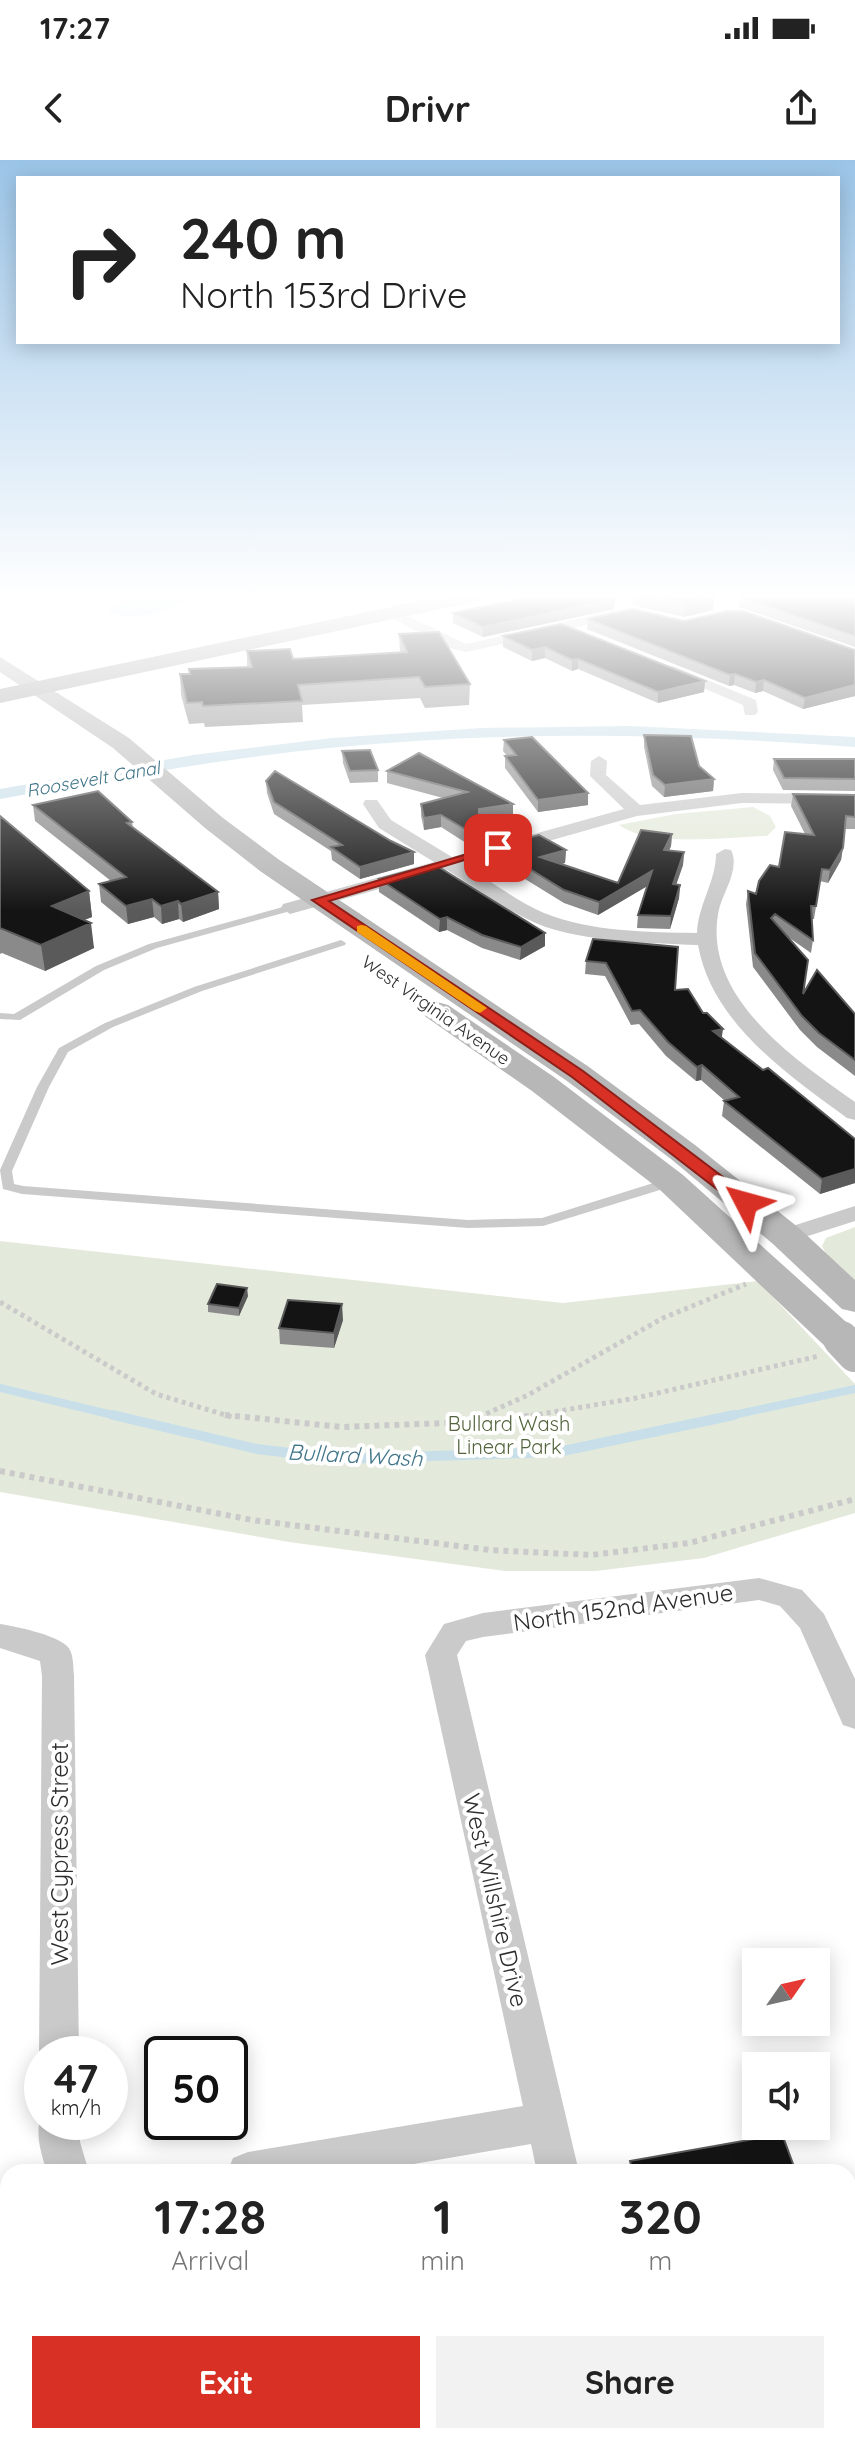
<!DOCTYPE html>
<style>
body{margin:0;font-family:Quicksand,sans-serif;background:#f2f2f2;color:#222;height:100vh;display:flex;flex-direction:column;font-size:30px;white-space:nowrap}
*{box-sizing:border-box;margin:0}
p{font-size:26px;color:#767676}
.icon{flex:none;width:44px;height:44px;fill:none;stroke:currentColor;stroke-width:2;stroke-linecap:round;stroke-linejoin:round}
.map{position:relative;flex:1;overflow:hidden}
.sheet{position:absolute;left:0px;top:2004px;width:856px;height:280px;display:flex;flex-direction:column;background:#fff;border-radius:24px 24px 0 0;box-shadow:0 4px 20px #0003}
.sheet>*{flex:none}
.banner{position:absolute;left:16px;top:16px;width:824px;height:168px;border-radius:0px;box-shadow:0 4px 20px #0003;background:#fff;color:#222;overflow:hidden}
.needle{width:52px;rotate:56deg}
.buttons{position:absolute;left:742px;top:1788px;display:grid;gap:16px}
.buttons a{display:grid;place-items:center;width:88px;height:88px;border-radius:0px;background:#fff;box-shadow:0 4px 20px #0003;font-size:40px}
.speed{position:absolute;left:24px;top:1876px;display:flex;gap:16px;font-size:40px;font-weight:700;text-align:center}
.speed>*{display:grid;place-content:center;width:104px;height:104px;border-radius:50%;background:#fff;box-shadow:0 4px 20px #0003;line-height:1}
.speed small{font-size:20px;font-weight:400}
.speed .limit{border:4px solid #111;border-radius:12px;background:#fff;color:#111}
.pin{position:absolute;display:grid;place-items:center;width:68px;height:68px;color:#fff;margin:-34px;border-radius:16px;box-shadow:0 4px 12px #0006}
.me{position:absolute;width:88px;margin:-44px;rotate:309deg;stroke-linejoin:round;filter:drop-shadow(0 0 6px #0008)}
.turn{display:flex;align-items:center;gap:28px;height:168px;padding:0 32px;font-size:36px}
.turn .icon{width:104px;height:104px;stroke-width:2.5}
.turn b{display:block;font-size:56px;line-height:68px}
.eta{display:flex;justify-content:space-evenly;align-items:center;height:136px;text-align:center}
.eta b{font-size:48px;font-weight:700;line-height:56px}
.primary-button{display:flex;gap:16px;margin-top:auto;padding:16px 32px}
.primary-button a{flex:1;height:92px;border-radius:0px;background:#d93025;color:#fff;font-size:32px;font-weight:700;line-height:92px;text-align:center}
.primary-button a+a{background:#f2f2f2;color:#222}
.status{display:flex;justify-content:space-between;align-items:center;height:56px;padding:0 40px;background:#fff;direction:ltr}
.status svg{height:22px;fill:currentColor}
header{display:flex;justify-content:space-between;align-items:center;height:104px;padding:0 32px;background:#fff;font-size:36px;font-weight:700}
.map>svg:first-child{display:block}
.green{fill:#e4eadb}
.water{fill:#c8dfe9}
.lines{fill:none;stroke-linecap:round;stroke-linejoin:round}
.stream-far1{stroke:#c8dfe9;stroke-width:8}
.stream{stroke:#c8dfe9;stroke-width:10}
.canal{fill:#c8dfe9;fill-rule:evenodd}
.path-far1{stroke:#cacaca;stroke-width:5;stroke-dasharray:4 4;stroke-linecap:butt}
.path{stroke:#cacaca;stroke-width:6;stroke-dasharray:5 5;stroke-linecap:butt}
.lane{fill:#cacaca;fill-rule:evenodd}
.street{fill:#cacaca;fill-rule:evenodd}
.secondary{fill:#b7b7b7;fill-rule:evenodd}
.primary{fill:#a5a5a5;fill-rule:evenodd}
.secondary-bridge{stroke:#b7b7b7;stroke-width:36}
.wall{fill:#8a8a8a}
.shaded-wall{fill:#5a5a5a}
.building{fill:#141414;stroke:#5a5a5a;stroke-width:2}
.route{fill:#d93025;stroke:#8d1f18;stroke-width:2}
.slow{fill:#f59e0b}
.labels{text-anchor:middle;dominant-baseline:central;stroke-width:8;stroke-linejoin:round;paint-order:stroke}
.far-water-label{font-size:18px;font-style:italic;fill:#407489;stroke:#fff}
.far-street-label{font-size:18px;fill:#2d2d2d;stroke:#fff}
.park-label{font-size:20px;fill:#54653d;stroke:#fff}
.water-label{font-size:22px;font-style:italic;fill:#407489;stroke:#fff}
.near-street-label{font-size:24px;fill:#2d2d2d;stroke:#fff}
</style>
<div class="status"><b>17:27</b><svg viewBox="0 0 49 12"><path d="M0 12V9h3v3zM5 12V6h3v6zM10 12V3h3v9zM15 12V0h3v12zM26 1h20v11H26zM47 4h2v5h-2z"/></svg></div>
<header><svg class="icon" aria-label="back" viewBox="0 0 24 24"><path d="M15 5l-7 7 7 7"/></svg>Drivr<svg class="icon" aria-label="share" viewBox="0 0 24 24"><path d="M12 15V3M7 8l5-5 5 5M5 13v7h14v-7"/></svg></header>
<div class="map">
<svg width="855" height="2284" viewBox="0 0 855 2284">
<rect width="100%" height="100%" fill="#fff"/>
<path class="green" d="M753,647L770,656L776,667L767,676C728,677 650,688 619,665L676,654Z
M855,1067V1123L827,1096L822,1086L826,1078Z
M0,1081L563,1143L758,1121L855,1224V1353L704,1398L596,1411H505L289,1382L0,1332Z"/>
<path class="water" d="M168,432H215C183,439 139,470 107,450L125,441Z"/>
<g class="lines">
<path class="stream-far1" d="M0,1228L121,1257
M724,1257L855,1229"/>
<path class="stream" d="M113,1255L257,1289L340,1299L558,1292L734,1255"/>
<path class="canal" d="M631,566L855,577V587C680,574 504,570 329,588C218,599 109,619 0,639V629L193,595L332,578L481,568Z"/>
<path class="path-far1" d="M0,1142L156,1234L232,1257
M479,1257L528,1235L663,1158L746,1124
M523,1257L636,1238L819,1196"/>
<path class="path" d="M225,1255L342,1267L498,1261L535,1255
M469,1260L485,1255
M0,1311L252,1360L490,1390L591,1395L689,1383L855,1339"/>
<path class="lane" d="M290,745L295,748L294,750L157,788L104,810L20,860L0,859V853L14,854L96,806L149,784Z
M341,780L346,783L345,785L202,831L113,867L68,892L49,927L12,1011L14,1024L23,1026L468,1060L542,1058L666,1019H676L677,1022L676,1025L543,1066L468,1068L22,1034L3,1029L0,1010L37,927L59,888L105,863L194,827Z"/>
<path class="street" d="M622,449L627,450V456L466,492L446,487L383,453L395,450L466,484Z
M673,506L756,540L758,552L755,555H745L743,545L668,513V507Z
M599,596L607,601L606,615L640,645L742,633L855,634V644L742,643L637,656L464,705C490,720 516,741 544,753C591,772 647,772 697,773C698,745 716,721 716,694L725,689L731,690C741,710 721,734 718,754C704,839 796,900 855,942V960L847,958C787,914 712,863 698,785C648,783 571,782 527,759C499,745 473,726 447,710L290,754L281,748L283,744L434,702L379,668L363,644L365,640H377L391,660L452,697L624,649L590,616L591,601Z
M855,1046V1061L786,1083L777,1081L774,1076L777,1071Z
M759,1418L802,1430L824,1454L855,1519V1569L843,1565L800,1468L780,1446L759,1440L483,1477L466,1481L457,1495L579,2012H537L531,1984L367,2012H227L233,1998L248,1992L523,1946L425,1495L444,1464L483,1453Z
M0,1464C17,1467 54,1474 67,1486C74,1492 73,1507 74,1516L79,1894H42V1900L39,1894L42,1516L40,1501L0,1488Z
M42,1954V1962H79L80,1982L89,2012H47C41,1993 34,1973 42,1954Z
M597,2276H643L645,2284H599Z"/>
<path class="secondary" d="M0,497L129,578L223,658L278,699L589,907L695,985L799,1068L855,1120V1152L842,1149L773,1084L671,999L567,921L260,711L205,668L113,588L0,512Z
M437,842L448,845L554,917L683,1015L855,1170V1188L841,1191L827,1188L659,1029L532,931L426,857L422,851L426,845Z"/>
<path class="primary" d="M462,432H502L491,438L0,543V529Z"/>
<path class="secondary-bridge" d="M841,1179L855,1194"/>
</g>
<path class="wall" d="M633,432H702L713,450L684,457L632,445Z
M855,432V487L739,447L740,437Z
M615,439L614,449L483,477L453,463V453Z
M588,459L684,461L855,490V536L803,549L763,531L755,533L734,525L729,526L587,469Z
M399,474L470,524L469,545L425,548L420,538L302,545L303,562L205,567L204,563L189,564L181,535L180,514L247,507V491L293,499L400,492Z
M503,476L705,521L704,532L658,543L578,509L572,511L545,498L532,501L503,487Z
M644,575L699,606L714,619L713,631L664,637L652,626L644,587Z
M504,580L588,633V645L538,652L505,608V596H507L503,591Z
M342,591L378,610V622L350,623L343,603Z
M419,593L513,656L508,657L519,663L518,675L474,688L441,667L424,670L421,656V644L443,638L387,623V611Z
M774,599H855V631L783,630L773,610Z
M266,621L414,704L360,719L332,700L331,691L274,654L267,633Z
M793,634L855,635V669H845L841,700L828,723L820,721L814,759H811L813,780L811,793L788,777L803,833L855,854V916L817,887L800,870L753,807L746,744L748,731L756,734L805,674L791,646Z
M33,645L132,662L133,668L218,732L219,749L183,762L179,759L162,764L154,757L128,764L101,742L99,724L111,721L35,661Z
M0,656L89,731L92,757L84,760L94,788L45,811L2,793L0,794Z
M672,674L671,686L669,691L684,692L683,705L676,724L680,725L679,738L670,769L637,768L638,755L647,726L598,755L564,743L494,700V687L566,690L565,703L560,704L618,723Z
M379,719L545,773V786L520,800L482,788L447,770L439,772L379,732Z
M593,779L675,830L703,853L722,878L855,979V1023L820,1034L722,956L724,941H725L701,920L696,921L666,896L639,864L631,865L605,816L585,814L586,801Z
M248,1136L239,1156L208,1152V1144Z
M343,1160L334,1188L280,1184L279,1168Z
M692,2276H848L855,2284H694Z"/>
<path class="shaded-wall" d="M714,435L713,450L684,457L685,442Z
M615,439L614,449L483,477V467Z
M545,487V498L532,501V490Z
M578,499V509L572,511V500Z
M735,514L734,525L729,526L730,515Z
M764,520L763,531L755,533L756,522Z
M705,521L704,532L658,543V532Z
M855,525V536L803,549L805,538Z
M714,619L713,631L664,637L665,625Z
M588,633V645L538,652V640Z
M513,644V656L479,661V649Z
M441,655V667L424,670V658Z
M519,663L518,675L474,688L475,675Z
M672,674L671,686L663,703L664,690Z
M843,688L841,700L828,723L830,710Z
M566,690L565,703L539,710L540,697Z
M414,692V704L360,719V707Z
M684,692L683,705L672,737L673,724Z
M652,711L651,724L598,755L599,742Z
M680,725L679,738L670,769L671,756Z
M89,731L92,757L56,771L52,746Z
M218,732L219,749L183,762L181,744Z
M152,739L154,757L128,764L126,746Z
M178,741L179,759L162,764L161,746Z
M447,757V770L439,772L440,759Z
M91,763L94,788L45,811L41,785Z
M545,773V786L520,800L521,787Z
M723,869L721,883L713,871Z
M702,905L701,920L696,921L697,907Z
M855,1009V1023L820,1034L822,1019Z
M247,1128L248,1136L239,1156V1148Z
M342,1144L343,1160L334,1188V1173Z
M698,2276H712L710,2284H697Z"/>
<path class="building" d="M552,432H597L615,439L483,467L453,453Z
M638,432H702L714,435L685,442Z
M765,432H855V476L740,437Z
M632,449L684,461L727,451H743L855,490V525L805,538L764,520L756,522L735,514L730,515L588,459Z
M561,464L705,521L658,532L578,499L572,500L545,487L532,490L503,476Z
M439,472L470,524L425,527L419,517L298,525L302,541L203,546L202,542L187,543L180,514H190L189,509L252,507L247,491L290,489L293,499L407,492L399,474Z
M644,575L691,576L699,606L714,619L665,625L653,615Z
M532,577L588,633L538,640L505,596L516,595L504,580Z
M370,590L378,610L350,611L342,591Z
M419,593L513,644L479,649V653L505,655L519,663L475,675L441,655L424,658L421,644L467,632L387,611Z
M774,599H855V619L784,618Z
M275,611L391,681L414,692L360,707L331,687L342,685L274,642L266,621Z
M98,631L132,662L127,663L218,732L181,744L178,741L161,746L152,739L126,746L99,724L126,717L33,645Z
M793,634L855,635V657L846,656L843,688L830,710L822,709L816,746H811L813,780L775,754L771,758L808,800L803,834L817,810L855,854V900L819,873L802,856L755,793L748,731L756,734L759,721L770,705L779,707L785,672L814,675Z
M0,656L89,731L52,746L91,763L41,785L0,768Z
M641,670L672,674L664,690L684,692L673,724L680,725L671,756L638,755L652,711L599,742L564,730L494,687L539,675L566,690L540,697L618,723Z
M434,704L545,773L521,787L482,775L447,757L440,759L379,719Z
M593,779L678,787L675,830L688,829L703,853H707L723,869L713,871L763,910L768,908L855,979V1009L822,1019L724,941L739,937L702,905L697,907L668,882L640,850L632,851L606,803L586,801Z
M217,1124L247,1128L239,1148L208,1144Z
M288,1140L342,1144L334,1173L279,1168Z
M782,1974L796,2012H633L630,2001Z
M848,2175L855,2192V2284H721L719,2276H848Z
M369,2276H545L546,2284H370Z"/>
<linearGradient id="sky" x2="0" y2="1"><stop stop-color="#9bc5e8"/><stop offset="0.58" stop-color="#fff"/><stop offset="1" stop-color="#fff" stop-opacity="0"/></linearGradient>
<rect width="855" height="751" fill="url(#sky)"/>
<path class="route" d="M494,686L504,688L329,741L583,911L752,1039L754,1043L752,1047H740L572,917L312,740Z"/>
<path class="slow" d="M362,765L366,766L487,848L480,853L475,851L357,772V766Z"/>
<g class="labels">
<g class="far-water-label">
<text transform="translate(93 619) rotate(-10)">Roosevelt Canal</text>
</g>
<g class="far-street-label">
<text transform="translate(436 850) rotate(35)">West Virginia Avenue</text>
</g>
<g class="park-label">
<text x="509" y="1263">Bullard Wash<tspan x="509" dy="23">Linear Park</tspan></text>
</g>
<g class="water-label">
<text transform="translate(355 1295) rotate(3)">Bullard Wash</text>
</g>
<g class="near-street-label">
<text transform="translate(623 1447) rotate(-8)">North 152nd Avenue</text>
<text transform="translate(59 1694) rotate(-90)">West Cypress Street</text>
<text transform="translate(496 1740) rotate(77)">West Willshire Drive</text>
</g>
</g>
</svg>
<div class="buttons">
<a><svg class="needle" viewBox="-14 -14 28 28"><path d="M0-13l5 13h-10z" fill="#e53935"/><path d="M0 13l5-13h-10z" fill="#767676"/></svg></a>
<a><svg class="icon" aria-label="sound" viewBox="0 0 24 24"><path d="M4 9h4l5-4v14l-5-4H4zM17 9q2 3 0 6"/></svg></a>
</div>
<div class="speed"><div>47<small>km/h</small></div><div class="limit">50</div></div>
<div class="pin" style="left:498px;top:688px;background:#d93025"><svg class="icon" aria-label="arrive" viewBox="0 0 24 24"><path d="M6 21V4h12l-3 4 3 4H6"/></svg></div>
<svg class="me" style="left:746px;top:1043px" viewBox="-20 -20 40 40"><path d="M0-17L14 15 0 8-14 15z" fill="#d93025" stroke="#fff" stroke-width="4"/></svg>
<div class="banner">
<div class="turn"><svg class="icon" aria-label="right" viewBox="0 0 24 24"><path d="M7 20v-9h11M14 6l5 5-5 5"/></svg><div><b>240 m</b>North 153rd Drive</div></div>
</div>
<section class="sheet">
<div class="eta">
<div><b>17:28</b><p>Arrival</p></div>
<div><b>1</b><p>min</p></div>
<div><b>320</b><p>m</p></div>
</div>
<div class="primary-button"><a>Exit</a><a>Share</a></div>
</section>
</div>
